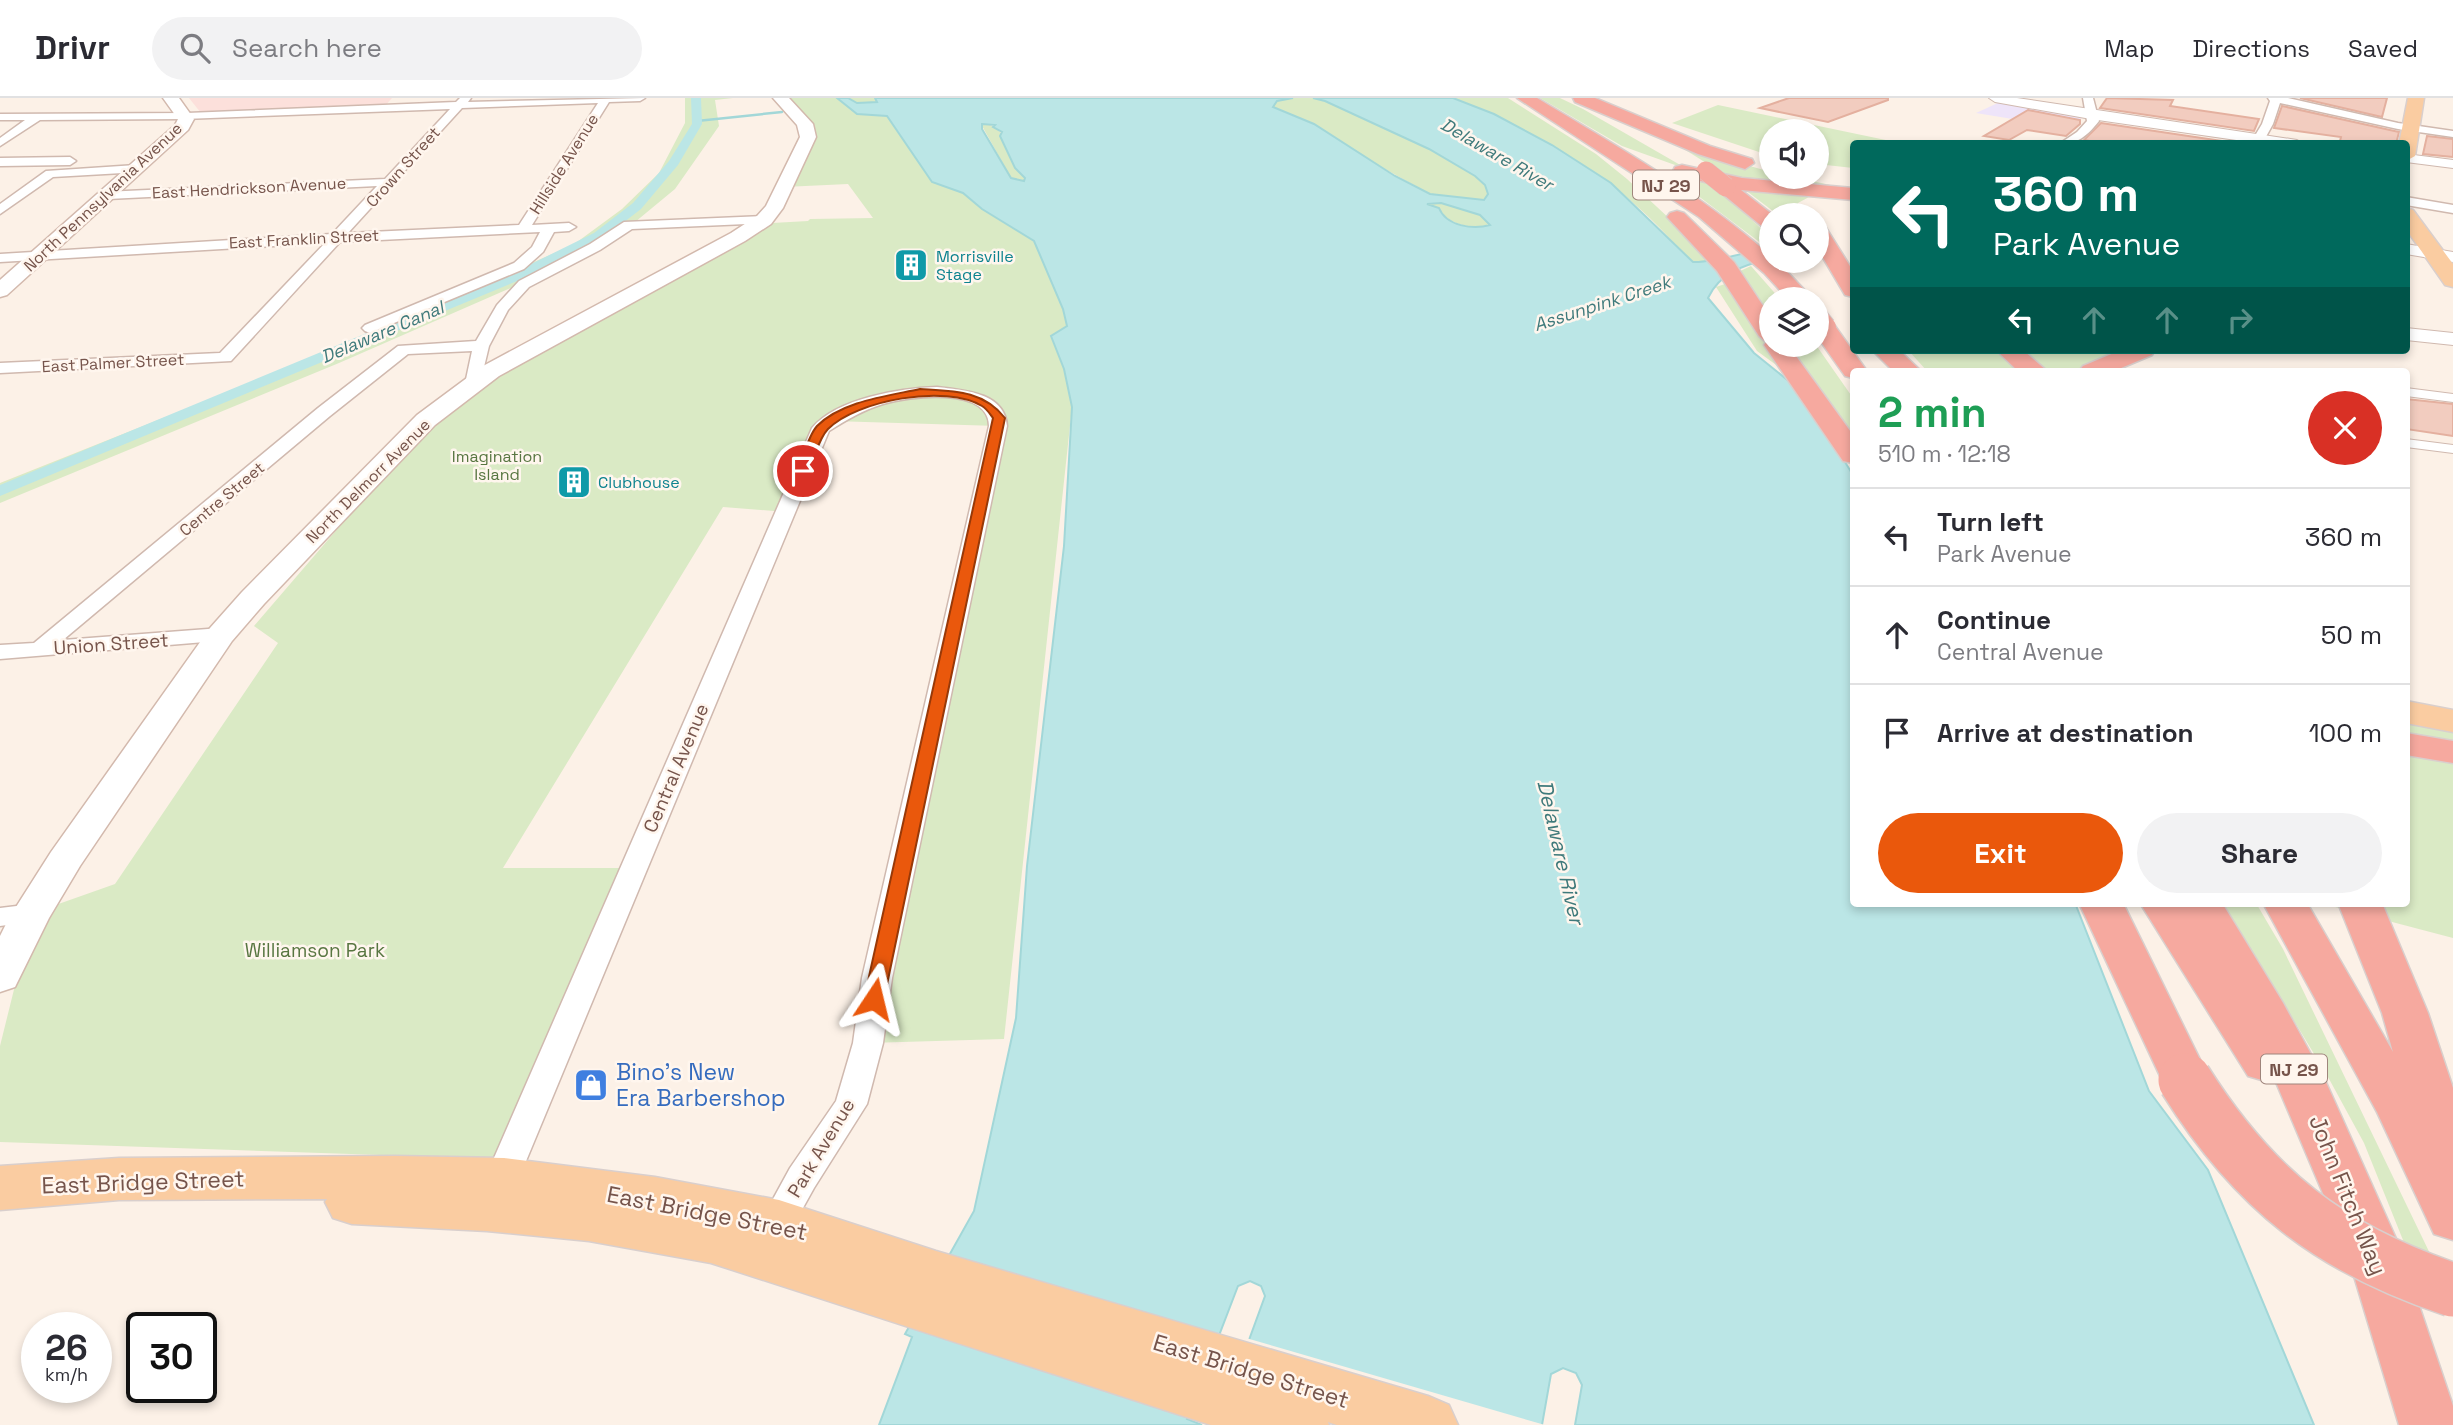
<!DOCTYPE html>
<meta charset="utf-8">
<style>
body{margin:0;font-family:"Space Grotesk",sans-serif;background:#f2f2f3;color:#2b2b33;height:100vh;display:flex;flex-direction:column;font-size:26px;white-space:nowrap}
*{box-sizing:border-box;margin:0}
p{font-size:23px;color:#7c7c81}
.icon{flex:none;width:38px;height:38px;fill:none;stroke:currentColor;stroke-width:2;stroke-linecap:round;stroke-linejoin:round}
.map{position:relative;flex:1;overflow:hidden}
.details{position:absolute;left:1850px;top:270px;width:560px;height:539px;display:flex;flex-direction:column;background:#fff;border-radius:7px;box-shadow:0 4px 10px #0003}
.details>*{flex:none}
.banner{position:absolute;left:1850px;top:42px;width:560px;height:214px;border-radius:7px;box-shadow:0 4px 10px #0003;background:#00695c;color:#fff;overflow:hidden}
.buttons{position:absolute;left:1759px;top:21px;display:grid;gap:14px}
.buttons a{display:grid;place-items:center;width:70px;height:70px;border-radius:50%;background:#fff;box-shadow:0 4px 10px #0003;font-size:35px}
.speed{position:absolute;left:21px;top:1214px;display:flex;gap:14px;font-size:35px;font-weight:700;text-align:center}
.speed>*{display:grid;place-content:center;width:91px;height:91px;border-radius:50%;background:#fff;box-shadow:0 4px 10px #0003;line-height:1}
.speed small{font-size:18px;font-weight:400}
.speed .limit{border:4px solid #111;border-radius:10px;background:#fff;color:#111}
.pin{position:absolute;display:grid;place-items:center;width:60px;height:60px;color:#fff;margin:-30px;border:4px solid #fff;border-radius:50%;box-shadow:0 2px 7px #0007}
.me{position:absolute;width:77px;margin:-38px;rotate:10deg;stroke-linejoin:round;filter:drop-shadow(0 0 5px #0008)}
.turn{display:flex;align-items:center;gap:24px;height:147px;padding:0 28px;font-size:32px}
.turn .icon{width:91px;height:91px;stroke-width:2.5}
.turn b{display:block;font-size:49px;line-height:60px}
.lanes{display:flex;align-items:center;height:66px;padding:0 28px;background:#0003;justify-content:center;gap:35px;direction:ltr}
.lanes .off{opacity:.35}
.round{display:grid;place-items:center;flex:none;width:74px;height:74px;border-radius:37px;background:#f2f2f3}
.summary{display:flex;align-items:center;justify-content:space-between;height:119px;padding:0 28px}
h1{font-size:42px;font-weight:700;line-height:52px;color:#1e9e55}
.action{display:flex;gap:14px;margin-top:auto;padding:14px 28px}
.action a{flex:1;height:80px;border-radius:42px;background:#ea580c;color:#fff;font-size:28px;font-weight:700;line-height:80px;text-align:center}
.action a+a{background:#f2f2f3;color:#2b2b33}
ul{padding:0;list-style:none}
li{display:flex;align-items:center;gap:21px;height:98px;padding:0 28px;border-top:2px solid #e1e1e2}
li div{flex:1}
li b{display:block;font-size:26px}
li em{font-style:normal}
header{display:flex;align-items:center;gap:42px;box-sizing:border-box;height:98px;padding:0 35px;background:#fff;border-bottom:2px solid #e1e1e2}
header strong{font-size:33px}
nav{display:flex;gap:38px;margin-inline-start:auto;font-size:24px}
.search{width:490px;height:63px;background:#f2f2f3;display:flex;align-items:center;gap:18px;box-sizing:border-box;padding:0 24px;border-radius:38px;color:#7c7c81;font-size:26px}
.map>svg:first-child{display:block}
.commercial{fill:#fce0db}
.education{fill:#eee4f9}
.green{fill:#daeac5}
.water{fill:#bbe6e6;stroke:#a2d7d8;stroke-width:2;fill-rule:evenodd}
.pier{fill:#fcf1e7}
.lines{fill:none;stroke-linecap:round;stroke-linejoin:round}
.stream{stroke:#a2d7d8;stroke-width:2.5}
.canal{fill:#bbe6e6;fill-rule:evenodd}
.building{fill:#f2ccbf;stroke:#e4b09f;stroke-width:2}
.pedestrian-casing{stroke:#d0b9af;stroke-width:2}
.minor-casing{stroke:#d0b9af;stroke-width:3}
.tertiary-casing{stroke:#d0b9af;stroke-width:2}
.secondary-casing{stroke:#d3b9ad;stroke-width:3}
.primary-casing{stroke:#d9cfcd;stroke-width:3}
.motorway-casing{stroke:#d9cfcd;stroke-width:3}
.pedestrian{fill:#fff;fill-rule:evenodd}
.minor{fill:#fff;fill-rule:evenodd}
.tertiary{fill:#fff;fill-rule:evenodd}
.secondary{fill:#fff;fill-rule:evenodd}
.primary{fill:#facca1;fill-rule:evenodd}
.motorway{fill:#f6a99f;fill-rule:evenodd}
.motorway-bridge-far2-casing{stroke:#d9cfcd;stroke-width:20;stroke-linecap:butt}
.motorway-bridge-far1-casing{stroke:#d9cfcd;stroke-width:26;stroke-linecap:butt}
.motorway-bridge-casing{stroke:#d9cfcd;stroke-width:56;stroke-linecap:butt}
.motorway-bridge-far2{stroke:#f6a99f;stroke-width:19}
.motorway-bridge-far1{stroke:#f6a99f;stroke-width:24}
.motorway-bridge{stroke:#f6a99f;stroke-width:53}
.route{fill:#ea580c;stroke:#983908;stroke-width:2}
.labels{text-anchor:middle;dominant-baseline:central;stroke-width:5;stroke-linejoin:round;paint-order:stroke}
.far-street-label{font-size:16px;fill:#76544b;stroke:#fff6ee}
.far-culture-label{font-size:16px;fill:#0d838f;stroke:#fff6ee;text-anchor:start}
.far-park-label{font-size:16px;fill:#587641;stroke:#fff6ee}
.far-water-label{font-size:18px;font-style:italic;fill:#3f7a7b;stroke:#fff6ee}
.shield{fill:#fff6ee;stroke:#9f857c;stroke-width:2}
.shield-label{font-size:18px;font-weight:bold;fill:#76544b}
.street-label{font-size:19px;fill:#76544b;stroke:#fff6ee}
.park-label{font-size:19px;fill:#587641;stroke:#fff6ee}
.water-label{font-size:21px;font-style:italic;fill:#3f7a7b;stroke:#fff6ee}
.near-shop-label{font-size:23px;fill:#366cbe;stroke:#fff6ee;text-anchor:start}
.near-street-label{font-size:23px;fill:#76544b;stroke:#fff6ee}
</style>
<header>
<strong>Drivr</strong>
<div class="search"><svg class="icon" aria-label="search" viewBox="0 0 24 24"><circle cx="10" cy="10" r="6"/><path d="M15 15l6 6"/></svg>Search here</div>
<nav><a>Map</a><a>Directions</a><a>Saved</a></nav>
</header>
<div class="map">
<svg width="2453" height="1327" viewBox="0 0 2453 1327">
<rect width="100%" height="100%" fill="#fcf1e7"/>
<path class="commercial" d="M189,0H392L385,8L201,15Z"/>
<path class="education" d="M2000,4L2083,19L2068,30L1976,15Z"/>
<path class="green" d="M685,0H733L715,2L719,28L675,91L623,134L561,168L339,265L0,405V385L296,267L573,147L622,111L659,75L685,25Z
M781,0H875L932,84L963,95L982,111L1034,143L1063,211L1067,228L1051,239L1064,271L1072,309L1004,941L868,945L998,328L832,323L786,414L723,409L503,770H635L500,1061L0,1044V948L33,815L115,786L278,545L254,528L443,308L772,125L808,123L810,121L873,120L848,86L784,89L806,42Z
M1287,0H1313L1325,3L1429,51L1475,78L1485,87L1488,96L1484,102L1430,96L1273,9L1276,3Z
M1453,0H1508L1596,56L1627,81L1686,136L1706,158L1707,165L1693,164L1685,158C1625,84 1541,35 1453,0Z
M1540,0H1560L1583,11L1689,72L1622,48Z
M1718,7L1900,45L1853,46V70L1817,66L1816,33H1771V58L1672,25Z
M981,26C1010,25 1008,62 1025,80L1024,83L1011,80Z
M1679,48L1771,74V79H1794L1853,92V95L1809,99L1798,105L1796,117H1778L1727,78Z
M1665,73C1708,73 1741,112 1771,140V146H1762Z
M1441,105L1480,117L1490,126C1473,132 1456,127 1441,117L1440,112L1426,106Z
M1751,168L1780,201H1771V226L1736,175Z
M1728,185L1786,274L1757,253L1716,189Z
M1791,247H1816L1853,300V339L1807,276Z
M1908,252C1941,252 2002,242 2021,273H1927Z
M2017,252H2123L2075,273H2043Z
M2406,620L2453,628V840L2320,805H2406Z
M2223,805H2256L2283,851L2436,1168L2409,1157L2364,1045L2328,979Z"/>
<path class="water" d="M837,0H848L857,5L877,4L875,0H1293L1277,3L1273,9L1314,26L1395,78L1430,96L1484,102L1488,96L1485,87L1475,78L1429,51L1325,3L1313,0H1453L1494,16L1552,47L1611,85L1693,164C1714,165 1749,153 1771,149V160C1745,167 1720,174 1708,200L1754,255L1801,293L1853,377V805H2075L2149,993L2208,1072L2314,1327H1575L1582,1287L1576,1275L1563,1270L1551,1276L1542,1327H1218L1265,1198L1261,1188L1250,1183L1238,1188L1187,1321L1202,1327H879L912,1239L905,1236L974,1113L1016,920L1027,768L1064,448L1072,309L1064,271L1051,238L1067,228L1063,211L1034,143L982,111L963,95L932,84L887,18L857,16ZM982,26L995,27L993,29L1002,34L1000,38L1015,70L1025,80L1024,83L1011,80L982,31ZM1441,105L1480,117L1490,127C1473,132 1446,128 1439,110L1427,106Z"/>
<path class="pier" d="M1246,1240L1545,1327H1243L1217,1319Z"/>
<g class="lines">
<path class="stream" d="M697,23L782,14"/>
<path class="canal" d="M691,0H701L702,26L678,67L641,111L602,141L529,178L0,398V387L519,172L594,135L633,105L669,63L692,26Z"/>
</g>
<path class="building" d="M1789,0H1888V2L1828,24L1760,10Z
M2107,0L2173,2L2170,8L2259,21L2254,33L2100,10Z
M2300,0H2387L2382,19Z
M2282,8L2399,34L2396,46H2358L2340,43L2341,39L2274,30Z
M2028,12L2080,22V26L2066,38L2027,32L2009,42L1984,38Z
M2101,25L2242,46H2105L2084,42Z
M2427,38L2453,41V59L2423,56Z
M2406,301L2453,306V338L2406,331Z"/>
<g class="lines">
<g class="pedestrian-casing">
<path id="pedestrian" d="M2406,290L2453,296V304L2406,298Z
M2406,341L2453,347V355L2406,349Z"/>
</g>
<g class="minor-casing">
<path id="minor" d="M460,0H471L468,4L645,0L640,3L609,4L532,127L569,125L576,129L569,133L554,134L543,154L524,171L370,235L365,233L362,230L365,227L514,165L532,149L540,134L340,144L231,263L0,275V265L220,255L325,145L0,164V156L332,136L377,88L108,101L104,100V94L385,81L450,11L184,21L40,22L0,48V40L25,22H0V16L187,15L456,4ZM598,5L519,127L348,135L462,10Z
M2083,0H2093L2099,23C2087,38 2078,46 2059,46L2077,34L2087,23Z
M2268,0H2288L2398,25L2453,33V39L2398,31L2280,5L2273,26L2263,44L2250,46L2262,26L2270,3Z
M0,60L70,59L76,63L70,67L0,68Z
M136,67L142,71L140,74L53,79L0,116V106L46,73Z
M2406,99L2453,107V115L2406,107Z
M764,118L771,122L769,125L632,131L600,152L529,189L508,212L489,248L479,290L473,291L465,286L472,253L408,256L330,318L63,542L221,530L229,532L232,537L229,542L0,561V547L34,545L318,310L398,248L476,243L497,207L519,183L590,146L624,124Z
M937,289C963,292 1005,294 1007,328L892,880L883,945L867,1006L814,1090L784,1144L772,1149L760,1144L755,1134L790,1070L836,1003L853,945L862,880L989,328C989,288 908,298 883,306C863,312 846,322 829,333L514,1092L509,1102L497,1106L485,1102L480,1092L812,330C837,300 901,290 937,289Z
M33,806L43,808L47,815L43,822L0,828V810Z"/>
</g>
<g class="tertiary-casing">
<path id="tertiary" d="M1989,0H2017L2297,42L2304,46H2264L2091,21L1995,4Z
M2406,56L2453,62V70L2406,64Z
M2406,146L2453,154V164L2406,156Z
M2406,230L2453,235V247L2406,242Z"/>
</g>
<g class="secondary-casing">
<path id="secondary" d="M163,0H179L194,21L188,32L7,197L0,199V182L175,27L178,21Z
M773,0H789L813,26L816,39L783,110L771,126L745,143L499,278L435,327L264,506L232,543L80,768L49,820L15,889L0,894V838L9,820L51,754L210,530L242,494L417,317L483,268L731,135L757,118L766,108L800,39L797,27Z"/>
</g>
<g class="primary-casing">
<path id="primary" d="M2408,0H2424L2415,58L2406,63V46H2399Z
M2406,110L2413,112L2453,166V189L2445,187L2406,131Z
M2406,603L2453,612V634L2406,625Z
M395,1058L504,1060L655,1079L779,1102L936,1153L1428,1298L1449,1307L1458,1327H1337L1328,1324L1329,1327H1211L711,1165L589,1143L487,1133L352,1126L333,1120L325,1104L327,1101L119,1102L0,1112V1068L119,1060Z"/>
</g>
<g class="motorway-casing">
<path id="motorway" d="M1517,0H1537C1618,49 1700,95 1771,158V163L1779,165L1813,201H1788L1764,175L1699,119Z
M1573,0H1595L1710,48L1752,61L1754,65L1745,71L1698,56L1575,4Z
M1682,67L1742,80L1853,90V102L1741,92L1773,117L1771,132L1764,130L1719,93L1718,87L1675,77L1673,73L1675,69Z
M1677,113L1684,115L1734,164L1771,220V247H1788L1853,337V365L1843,363L1764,247L1766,244L1759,238L1717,173L1667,119L1670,115Z
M1816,123L1823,125L1853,173V199L1845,197L1816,148Z
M1824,223L1833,225L1867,273H1853V280L1845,278L1816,237V225Z
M1872,252H1899L1921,273H1893Z
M1996,252H2023L2047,273H2018Z
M2121,252H2155L2152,257L2114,273H2079L2083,268Z
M2406,635L2453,643V665L2406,657Z
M2079,805H2123L2210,982L2202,995L2185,1001L2168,995Z
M2140,805H2222L2283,905L2325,982L2398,1145L2453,1308V1327H2399L2344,1145L2275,982L2265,983L2248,978Z
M2263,805H2307L2393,954L2382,915L2338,805H2382L2428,915L2453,990V1142L2434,1136L2377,1014Z"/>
</g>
<use href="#pedestrian" class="pedestrian"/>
<use href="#minor" class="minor"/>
<use href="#tertiary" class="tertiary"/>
<use href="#secondary" class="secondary"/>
<use href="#primary" class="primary"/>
<use href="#motorway" class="motorway"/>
<g class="motorway-bridge-far2-casing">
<path id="motorway-bridge-far2" d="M1706,73L1726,89"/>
</g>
<g class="motorway-bridge-far1-casing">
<path id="motorway-bridge-far1" d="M1816,220L1824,230"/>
</g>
<g class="motorway-bridge-casing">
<path id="motorway-bridge" d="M2185,982C2254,1092 2330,1151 2453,1192"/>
</g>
<use href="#motorway-bridge-far2" class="motorway-bridge-far2"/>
<use href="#motorway-bridge-far1" class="motorway-bridge-far1"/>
<use href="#motorway-bridge" class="motorway-bridge"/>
</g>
<path class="route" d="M920,291C953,293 983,292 1005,320L884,901L881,905H867L864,901L993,320C990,316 987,311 982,308C946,286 857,302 828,331C818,341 814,363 807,375L797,373C803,360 808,338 817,328C842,303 888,298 920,291Z"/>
<defs>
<g id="building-square" transform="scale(1.75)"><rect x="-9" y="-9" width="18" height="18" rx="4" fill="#0f9aa8" stroke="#fff6ee"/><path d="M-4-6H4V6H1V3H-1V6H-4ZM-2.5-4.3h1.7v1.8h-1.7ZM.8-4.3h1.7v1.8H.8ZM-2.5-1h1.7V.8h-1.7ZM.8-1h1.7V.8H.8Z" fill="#fff"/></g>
<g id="shop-square" transform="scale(1.75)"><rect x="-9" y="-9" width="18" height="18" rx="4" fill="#3f7fe0" stroke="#fff6ee"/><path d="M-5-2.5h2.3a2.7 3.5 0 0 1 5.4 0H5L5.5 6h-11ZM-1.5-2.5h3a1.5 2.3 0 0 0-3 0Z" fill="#fff"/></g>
</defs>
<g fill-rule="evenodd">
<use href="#building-square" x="911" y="167"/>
<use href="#building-square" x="574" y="384"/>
<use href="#shop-square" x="591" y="987"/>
</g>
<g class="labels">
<g class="far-street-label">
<text transform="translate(564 66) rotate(-58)">Hillside Avenue</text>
<text transform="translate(403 69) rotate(-48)">Crown Street</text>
<text transform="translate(249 90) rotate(-3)">East Hendrickson Avenue</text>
<text transform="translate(103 99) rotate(-43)">North Pennsylvania Avenue</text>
<text transform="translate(304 141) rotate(-3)">East Franklin Street</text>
<text transform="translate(113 265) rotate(-3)">East Palmer Street</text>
<text transform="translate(368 383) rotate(-45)">North Delmorr Avenue</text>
<text transform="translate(222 401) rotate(-40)">Centre Street</text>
</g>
<g class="far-culture-label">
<text x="936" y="158">Morrisville<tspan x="936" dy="18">Stage</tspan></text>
<text x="598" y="384">Clubhouse</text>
</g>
<g class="far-park-label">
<text x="497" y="358">Imagination<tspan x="497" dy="18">Island</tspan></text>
</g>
<g class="far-water-label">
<text transform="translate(1497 56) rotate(30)">Delaware River</text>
<text transform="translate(1602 205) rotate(-18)">Assunpink Creek</text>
<text transform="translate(382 234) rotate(-23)">Delaware Canal</text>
</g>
<g class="shield">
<rect x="1633" y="72.5" width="66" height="29" rx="5"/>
<rect x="2261" y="956.5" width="66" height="29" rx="5"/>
</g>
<g class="shield-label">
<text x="1666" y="87">NJ 29</text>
<text x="2294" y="971">NJ 29</text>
</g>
<g class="street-label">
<text transform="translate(111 546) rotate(-4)">Union Street</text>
<text transform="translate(676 670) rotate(-67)">Central Avenue</text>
<text transform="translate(821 1050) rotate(-59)">Park Avenue</text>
</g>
<g class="park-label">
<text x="315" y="852">Williamson Park</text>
</g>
<g class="water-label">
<text transform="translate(1561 754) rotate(77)">Delaware River</text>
</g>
<g class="near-shop-label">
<text x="616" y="974">Bino's New<tspan x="616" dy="26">Era Barbershop</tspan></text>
</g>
<g class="near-street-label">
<text transform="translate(143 1084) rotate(-2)">East Bridge Street</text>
<text transform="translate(2348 1097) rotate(68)">John Fitch Way</text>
<text transform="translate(707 1115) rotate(11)">East Bridge Street</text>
<text transform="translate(1251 1273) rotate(17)">East Bridge Street</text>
</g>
</g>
</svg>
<div class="buttons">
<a><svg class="icon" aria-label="sound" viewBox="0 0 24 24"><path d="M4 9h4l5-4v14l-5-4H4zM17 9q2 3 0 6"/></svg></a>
<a><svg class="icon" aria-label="search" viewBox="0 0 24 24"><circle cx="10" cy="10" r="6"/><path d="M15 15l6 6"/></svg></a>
<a><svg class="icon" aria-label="layers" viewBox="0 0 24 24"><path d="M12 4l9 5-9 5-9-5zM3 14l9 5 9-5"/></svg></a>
</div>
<div class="speed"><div>26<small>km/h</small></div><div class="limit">30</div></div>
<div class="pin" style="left:803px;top:373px;background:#d93025"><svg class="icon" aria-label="arrive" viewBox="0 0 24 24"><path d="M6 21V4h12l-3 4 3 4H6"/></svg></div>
<svg class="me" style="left:874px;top:901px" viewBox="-20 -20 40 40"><path d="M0-17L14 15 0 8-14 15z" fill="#ea580c" stroke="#fff" stroke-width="4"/></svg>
<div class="banner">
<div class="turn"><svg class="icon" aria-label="left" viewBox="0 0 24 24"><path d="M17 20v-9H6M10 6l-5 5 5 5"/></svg><div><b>360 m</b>Park Avenue</div></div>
<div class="lanes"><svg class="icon" aria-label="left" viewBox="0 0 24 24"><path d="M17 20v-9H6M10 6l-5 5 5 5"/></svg><svg class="icon off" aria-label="ahead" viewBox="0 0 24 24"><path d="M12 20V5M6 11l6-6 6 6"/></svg><svg class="icon off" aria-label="ahead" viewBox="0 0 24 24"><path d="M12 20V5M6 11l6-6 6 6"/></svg><svg class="icon off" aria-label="right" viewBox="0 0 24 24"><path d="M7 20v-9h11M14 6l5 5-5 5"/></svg></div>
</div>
<section class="details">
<div class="summary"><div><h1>2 min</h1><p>510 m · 12:18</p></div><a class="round" style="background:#d93025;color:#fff"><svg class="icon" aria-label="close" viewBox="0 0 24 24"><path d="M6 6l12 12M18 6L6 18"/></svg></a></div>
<ul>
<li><svg class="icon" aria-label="left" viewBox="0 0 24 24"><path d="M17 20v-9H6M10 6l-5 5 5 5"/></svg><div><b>Turn left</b><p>Park Avenue</p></div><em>360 m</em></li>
<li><svg class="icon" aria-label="ahead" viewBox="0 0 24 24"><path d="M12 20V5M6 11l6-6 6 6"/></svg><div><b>Continue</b><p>Central Avenue</p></div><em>50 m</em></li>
<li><svg class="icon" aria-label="arrive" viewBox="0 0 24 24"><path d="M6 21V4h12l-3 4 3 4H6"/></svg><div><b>Arrive at destination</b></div><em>100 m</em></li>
</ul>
<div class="action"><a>Exit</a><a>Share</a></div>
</section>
</div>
